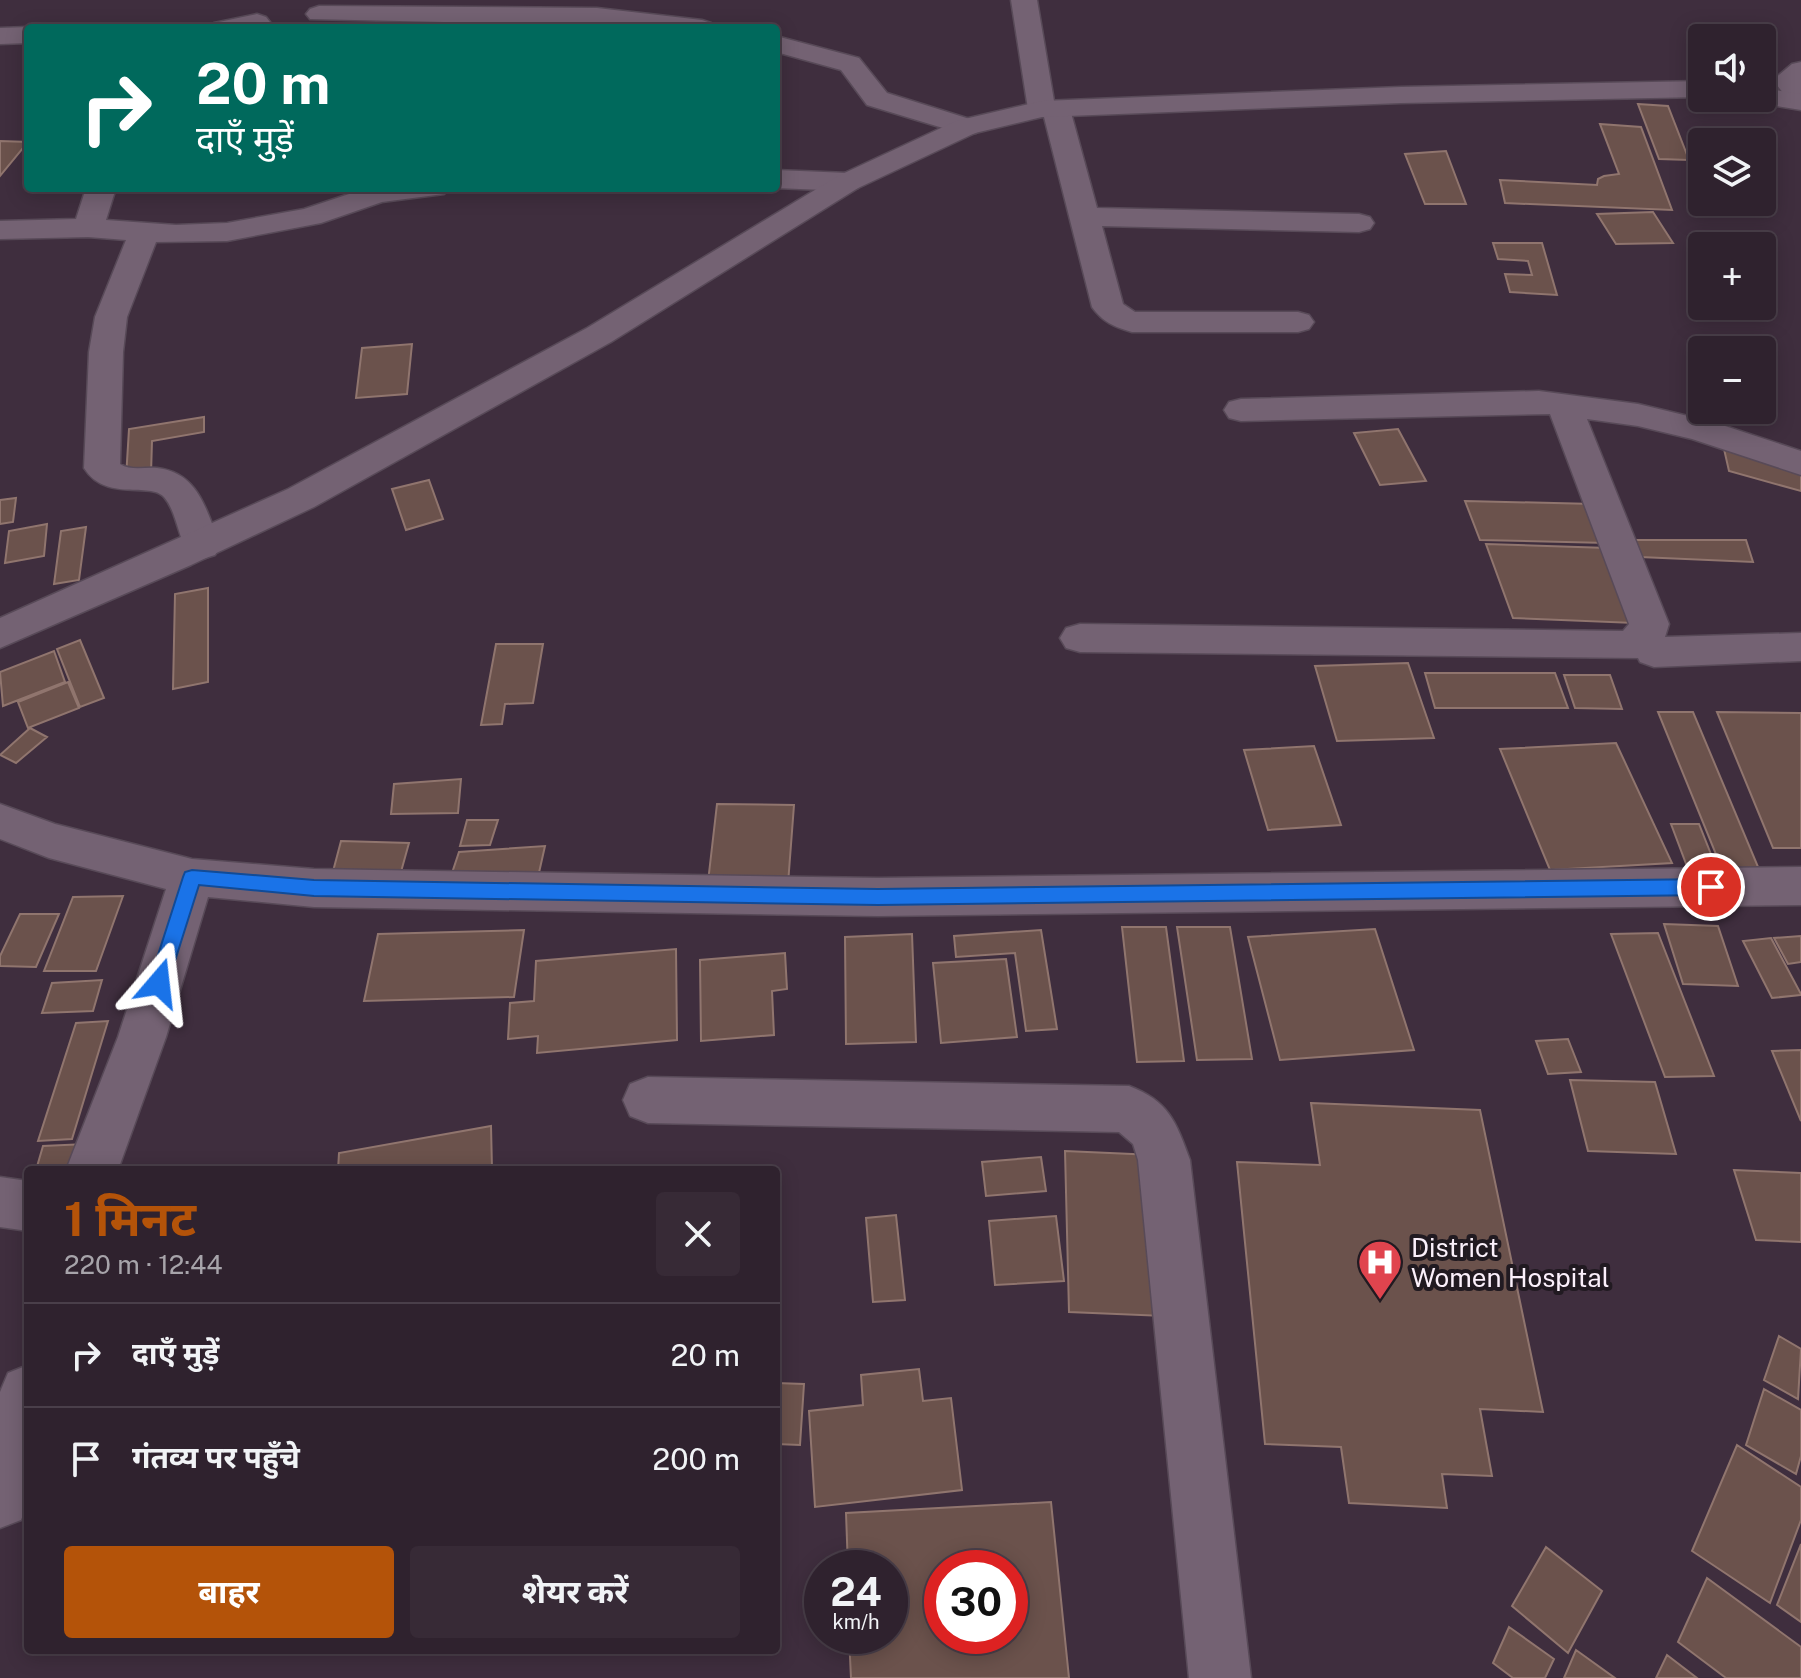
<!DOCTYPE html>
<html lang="hi">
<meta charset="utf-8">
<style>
body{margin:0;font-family:"Public Sans","Noto Sans Devanagari",sans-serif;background:#372a36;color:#f1f3f6;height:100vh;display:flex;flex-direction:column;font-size:30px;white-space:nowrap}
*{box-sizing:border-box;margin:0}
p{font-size:26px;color:#a7a4aa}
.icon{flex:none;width:44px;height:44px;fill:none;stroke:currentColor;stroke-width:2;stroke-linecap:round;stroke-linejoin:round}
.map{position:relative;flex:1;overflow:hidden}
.panel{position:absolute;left:24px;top:1166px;width:756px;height:488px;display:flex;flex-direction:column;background:#2f222e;border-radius:8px;box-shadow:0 4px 20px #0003,0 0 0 2px #4a3f4a}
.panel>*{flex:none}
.top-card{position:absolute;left:24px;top:24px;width:756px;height:168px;border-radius:8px;box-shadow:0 4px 20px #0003,0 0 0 2px #4a3f4a;background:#00695c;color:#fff;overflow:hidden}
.buttons{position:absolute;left:1688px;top:24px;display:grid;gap:16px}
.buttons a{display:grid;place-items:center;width:88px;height:88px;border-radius:8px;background:#2f222e;box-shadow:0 4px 20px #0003,0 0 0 2px #4a3f4a;font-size:40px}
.speed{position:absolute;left:804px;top:1550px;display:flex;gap:16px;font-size:40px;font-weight:700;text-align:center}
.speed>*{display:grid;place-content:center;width:104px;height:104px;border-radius:50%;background:#2f222e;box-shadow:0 4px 20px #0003,0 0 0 2px #4a3f4a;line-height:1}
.speed small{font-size:20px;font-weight:400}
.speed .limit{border:12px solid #d22;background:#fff;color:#111}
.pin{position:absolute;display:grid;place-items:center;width:68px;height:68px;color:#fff;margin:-34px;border:4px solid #fff;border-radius:50%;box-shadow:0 2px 8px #0007}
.me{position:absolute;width:88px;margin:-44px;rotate:17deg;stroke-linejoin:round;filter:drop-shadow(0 0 6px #0008)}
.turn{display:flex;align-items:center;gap:28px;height:168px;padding:0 40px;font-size:36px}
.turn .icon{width:104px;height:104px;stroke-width:2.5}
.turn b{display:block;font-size:56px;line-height:68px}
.round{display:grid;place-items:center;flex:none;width:84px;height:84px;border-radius:8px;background:#372a36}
.head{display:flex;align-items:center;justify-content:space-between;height:136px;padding:0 40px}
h1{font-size:48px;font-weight:700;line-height:60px;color:#b45309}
.primary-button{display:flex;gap:16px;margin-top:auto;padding:16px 40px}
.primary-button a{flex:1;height:92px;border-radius:8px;background:#b45309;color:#fff;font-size:32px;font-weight:700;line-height:92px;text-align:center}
.primary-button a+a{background:#372a36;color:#f1f3f6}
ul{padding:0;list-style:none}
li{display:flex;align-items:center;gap:24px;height:104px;padding:0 40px;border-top:2px solid #4a3f4a}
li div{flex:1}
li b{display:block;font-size:30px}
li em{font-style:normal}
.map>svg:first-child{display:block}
.building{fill:#6b524c;stroke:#90756e;stroke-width:2;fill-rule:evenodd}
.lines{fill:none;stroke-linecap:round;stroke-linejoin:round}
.minor-casing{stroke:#584a58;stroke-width:3}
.tertiary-casing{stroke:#584a58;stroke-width:3}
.minor{fill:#746273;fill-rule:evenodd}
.tertiary{fill:#746273;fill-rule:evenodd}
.route{fill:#1a73e8;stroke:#114b97;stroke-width:2}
.labels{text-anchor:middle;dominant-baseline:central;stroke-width:8;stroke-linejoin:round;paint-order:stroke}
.near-poi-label{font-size:26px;fill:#fbf0fb;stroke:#211a21;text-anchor:start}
</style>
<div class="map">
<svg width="1801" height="1678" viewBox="0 0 1801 1678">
<rect width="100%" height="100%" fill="#3f2e3e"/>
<path class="building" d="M1638,104L1668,106L1689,160L1659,159Z
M1600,124L1641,127L1672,210L1505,203L1500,180L1597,185L1598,179L1604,176L1619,174Z
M0,141L28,142L0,176Z
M1446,151L1466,204H1425L1405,154Z
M1653,212L1673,243L1616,244L1597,214Z
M1493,243H1542L1557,295L1510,292L1505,274L1532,275L1528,261L1498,259Z
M412,344L407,394L356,398L362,348Z
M204,417V432L152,441L151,474L126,478L129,429Z
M1398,429L1426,481L1380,485L1354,433Z
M1724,449L1801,470V491L1729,471Z
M429,480L443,519L406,530L392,489Z
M16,498L13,522L0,524V500Z
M1465,501L1594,504L1607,543L1480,540Z
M47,524L44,556L5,563L9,531Z
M86,527L79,580L54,584L61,531Z
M1628,540H1746L1753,562L1640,557Z
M1486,544L1608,548L1634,623L1513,618Z
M208,588V682L173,689L175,594Z
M80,640L104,698L80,707L57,649Z
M496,644H543L533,703L505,704L502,724L481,725Z
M54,651L65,682L3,706L0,672Z
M1408,663L1434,738L1337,741L1315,666Z
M1425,673H1555L1568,708H1435Z
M1564,675H1610L1622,709L1575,708Z
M68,682L79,708L28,728L18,702Z
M1658,712H1693L1761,874H1724Z
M1717,712L1801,713V848H1773Z
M30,728L47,737L16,763L0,755Z
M1616,743L1672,863L1550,870L1500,749Z
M1314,746L1341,825L1268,830L1244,750Z
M461,779L458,813L391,814L394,784Z
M717,804L794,805L788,884L708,882Z
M467,820H498L490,845L460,846Z
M1671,824H1699L1720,877H1691Z
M341,841L409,843L399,879H331Z
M545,846L536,886L448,885L459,852Z
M123,896L96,971H44L73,897Z
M20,914H59L36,967L0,966V956Z
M1664,924L1718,926L1738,986L1683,984Z
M1122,927H1166L1184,1061L1137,1062Z
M1177,927H1230L1252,1059L1197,1060Z
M1375,929L1414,1050L1280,1060L1248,937Z
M524,930L514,997L364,1001L378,934Z
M1041,930L1057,1029L1026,1031L1015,953L956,957L954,936Z
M1658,933L1714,1076L1665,1077L1611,934Z
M912,934L916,1042L846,1044L845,937Z
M1801,936V962L1788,964L1774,938Z
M1771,938L1801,994V995L1772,998L1743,941Z
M676,949L677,1040L537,1053L538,1036L508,1039L510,1003L534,1001L536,961Z
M785,953L787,989L772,991L774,1035L701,1041L700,960Z
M1006,959L1017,1037L941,1043L933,963Z
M102,980L93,1011L42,1013L52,983Z
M108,1021L72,1139L38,1141L76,1023Z
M1568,1039L1581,1072L1548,1074L1536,1041Z
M1801,1050V1121L1772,1051Z
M1570,1080L1655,1082L1676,1154L1588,1151Z
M1311,1103L1480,1110L1543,1412L1480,1409L1492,1476L1442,1474L1447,1508L1349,1503L1341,1447L1265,1444L1237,1162L1320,1165Z
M491,1126L492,1169L338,1170L339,1153Z
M86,1144L79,1170H36L43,1146Z
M1065,1151L1154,1155L1164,1316L1069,1312Z
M1041,1157L1046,1191L986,1196L982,1162Z
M1734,1170L1801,1173V1242L1756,1240Z
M896,1215L905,1300L873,1302L866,1218Z
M1056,1216L1064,1281L995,1285L989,1221Z
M1779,1336L1801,1349L1798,1399L1764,1380Z
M919,1369L923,1401L951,1398L962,1490L815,1507L809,1411L863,1405L861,1375Z
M776,1383L804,1384L800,1445L776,1444Z
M1764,1389L1801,1410V1456L1796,1474L1746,1445Z
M1737,1445L1801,1487V1520L1770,1603L1692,1551Z
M1051,1502L1069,1678H851L849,1636H890V1568H848L846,1513ZM942,1568H1010V1636H942Z
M1801,1544V1622L1777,1605Z
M1546,1547L1602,1591L1568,1653L1512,1606Z
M1707,1578L1801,1647V1678H1726L1678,1642Z
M1509,1627L1554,1659L1545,1678H1513L1493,1663Z
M1576,1650L1615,1678H1564Z
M1667,1655L1697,1678H1656Z"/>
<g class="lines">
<g class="minor-casing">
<path id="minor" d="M1011,0H1037L1054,101L1066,103L1070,109L1097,208L1359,214L1370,217L1374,223L1370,229L1359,232L1102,226L1123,304L1135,312H1298L1309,315L1314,322L1309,329L1298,332H1132C1114,327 1103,322 1092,307L1044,117L1032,115L1028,109Z
M319,6L597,8L702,20L711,23L715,28L310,19L306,14L310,9Z
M257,14L266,17L270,22L266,27L210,28L214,23Z
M28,27L31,28H28V43L0,44V28Z
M776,36L859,58L887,93L976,121L980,127L976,133L966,135L867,105L841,70L776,52Z
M1801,62V105L1791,103L1773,80L1792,64Z
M776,170L848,173L858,176L863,182L858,188L848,191L776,188Z
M86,188H116L106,220L176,225L227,223L304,209L367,188H449L444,194L382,202L321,223L227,241L156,242L127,317L123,352L120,464C131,471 144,467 157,468C200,473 206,512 221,546L215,555L202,559L189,555C178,538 177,512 164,497C150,481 106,503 84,468L89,352L95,317L126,240L88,237L0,239V221L76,219Z
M1539,391L1638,404L1713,422L1801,451V475L1692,439L1638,426L1587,419L1669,624L1665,637L1801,633V661L1654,667L1640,662L1638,658L1080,652L1066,648L1060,638L1066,628L1080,624L1623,631L1629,624L1550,414L1241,421L1229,418L1224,410L1229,402L1241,399Z
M0,804L55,824L192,859L314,869L878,878L1801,867V905L878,916L314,907L208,897L166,1037L118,1170H66L118,1037L166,889L49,858L0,839Z
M648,1077L1129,1086C1169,1101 1176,1122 1190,1160L1251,1678H1189L1138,1160L1133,1144L1119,1132L648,1123L630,1116L623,1100L630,1084Z
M0,1177L28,1181V1231L0,1227Z
M28,1365V1502L21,1520L0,1528V1392L8,1373Z"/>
</g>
<g class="tertiary-casing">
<path id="tertiary" d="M1702,81V97L1401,103L1042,117L975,133L858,188L611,342L314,507L191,565L0,648V618L288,489L587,328L838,176L956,121L1042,101L1401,87Z
M1762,88L1801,94V110L1752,102L1750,98H1762Z"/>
</g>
<use href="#minor" class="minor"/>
<use href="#tertiary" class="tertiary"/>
</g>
<path class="route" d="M192,870L314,880L878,889L1711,879L1717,882L1720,887L1717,893L1711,895L878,905L314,896L199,885L168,983L166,989L159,992L152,989L149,983L183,877L185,872Z"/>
<defs>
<g id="hospital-pin" transform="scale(2.3)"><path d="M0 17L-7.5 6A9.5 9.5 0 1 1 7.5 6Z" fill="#e0444e" stroke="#211a21"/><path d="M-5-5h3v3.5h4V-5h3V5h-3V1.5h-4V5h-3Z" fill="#fff"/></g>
</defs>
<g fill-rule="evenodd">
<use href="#hospital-pin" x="1380" y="1262"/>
</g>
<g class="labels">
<g class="near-poi-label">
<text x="1411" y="1247">District<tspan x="1411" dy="30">Women Hospital</tspan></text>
</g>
</g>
</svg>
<div class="buttons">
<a><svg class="icon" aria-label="sound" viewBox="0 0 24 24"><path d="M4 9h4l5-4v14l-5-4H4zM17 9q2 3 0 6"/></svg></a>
<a><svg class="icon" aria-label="layers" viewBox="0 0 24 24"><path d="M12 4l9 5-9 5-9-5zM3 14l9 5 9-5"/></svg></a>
<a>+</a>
<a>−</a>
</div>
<div class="speed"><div>24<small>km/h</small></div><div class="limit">30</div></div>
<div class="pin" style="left:1711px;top:887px;background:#d93025"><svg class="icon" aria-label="arrive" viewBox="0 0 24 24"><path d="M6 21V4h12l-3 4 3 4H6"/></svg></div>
<svg class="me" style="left:159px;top:983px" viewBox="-20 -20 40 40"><path d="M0-17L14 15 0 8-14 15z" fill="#1a73e8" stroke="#fff" stroke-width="4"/></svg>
<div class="top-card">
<div class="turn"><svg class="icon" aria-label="right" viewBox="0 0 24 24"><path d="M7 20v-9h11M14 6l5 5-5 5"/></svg><div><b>20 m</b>दाएँ मुड़ें</div></div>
</div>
<section class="panel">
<div class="head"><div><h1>1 मिनट</h1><p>220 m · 12:44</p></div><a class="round"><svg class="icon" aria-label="close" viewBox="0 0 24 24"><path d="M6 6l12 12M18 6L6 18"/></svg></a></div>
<ul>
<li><svg class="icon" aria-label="right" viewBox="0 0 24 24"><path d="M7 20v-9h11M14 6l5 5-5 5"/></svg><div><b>दाएँ मुड़ें</b></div><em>20 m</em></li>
<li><svg class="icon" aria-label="arrive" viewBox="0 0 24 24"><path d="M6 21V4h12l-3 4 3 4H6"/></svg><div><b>गंतव्य पर पहुँचे</b></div><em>200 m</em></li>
</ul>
<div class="primary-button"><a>बाहर</a><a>शेयर करें</a></div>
</section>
</div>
